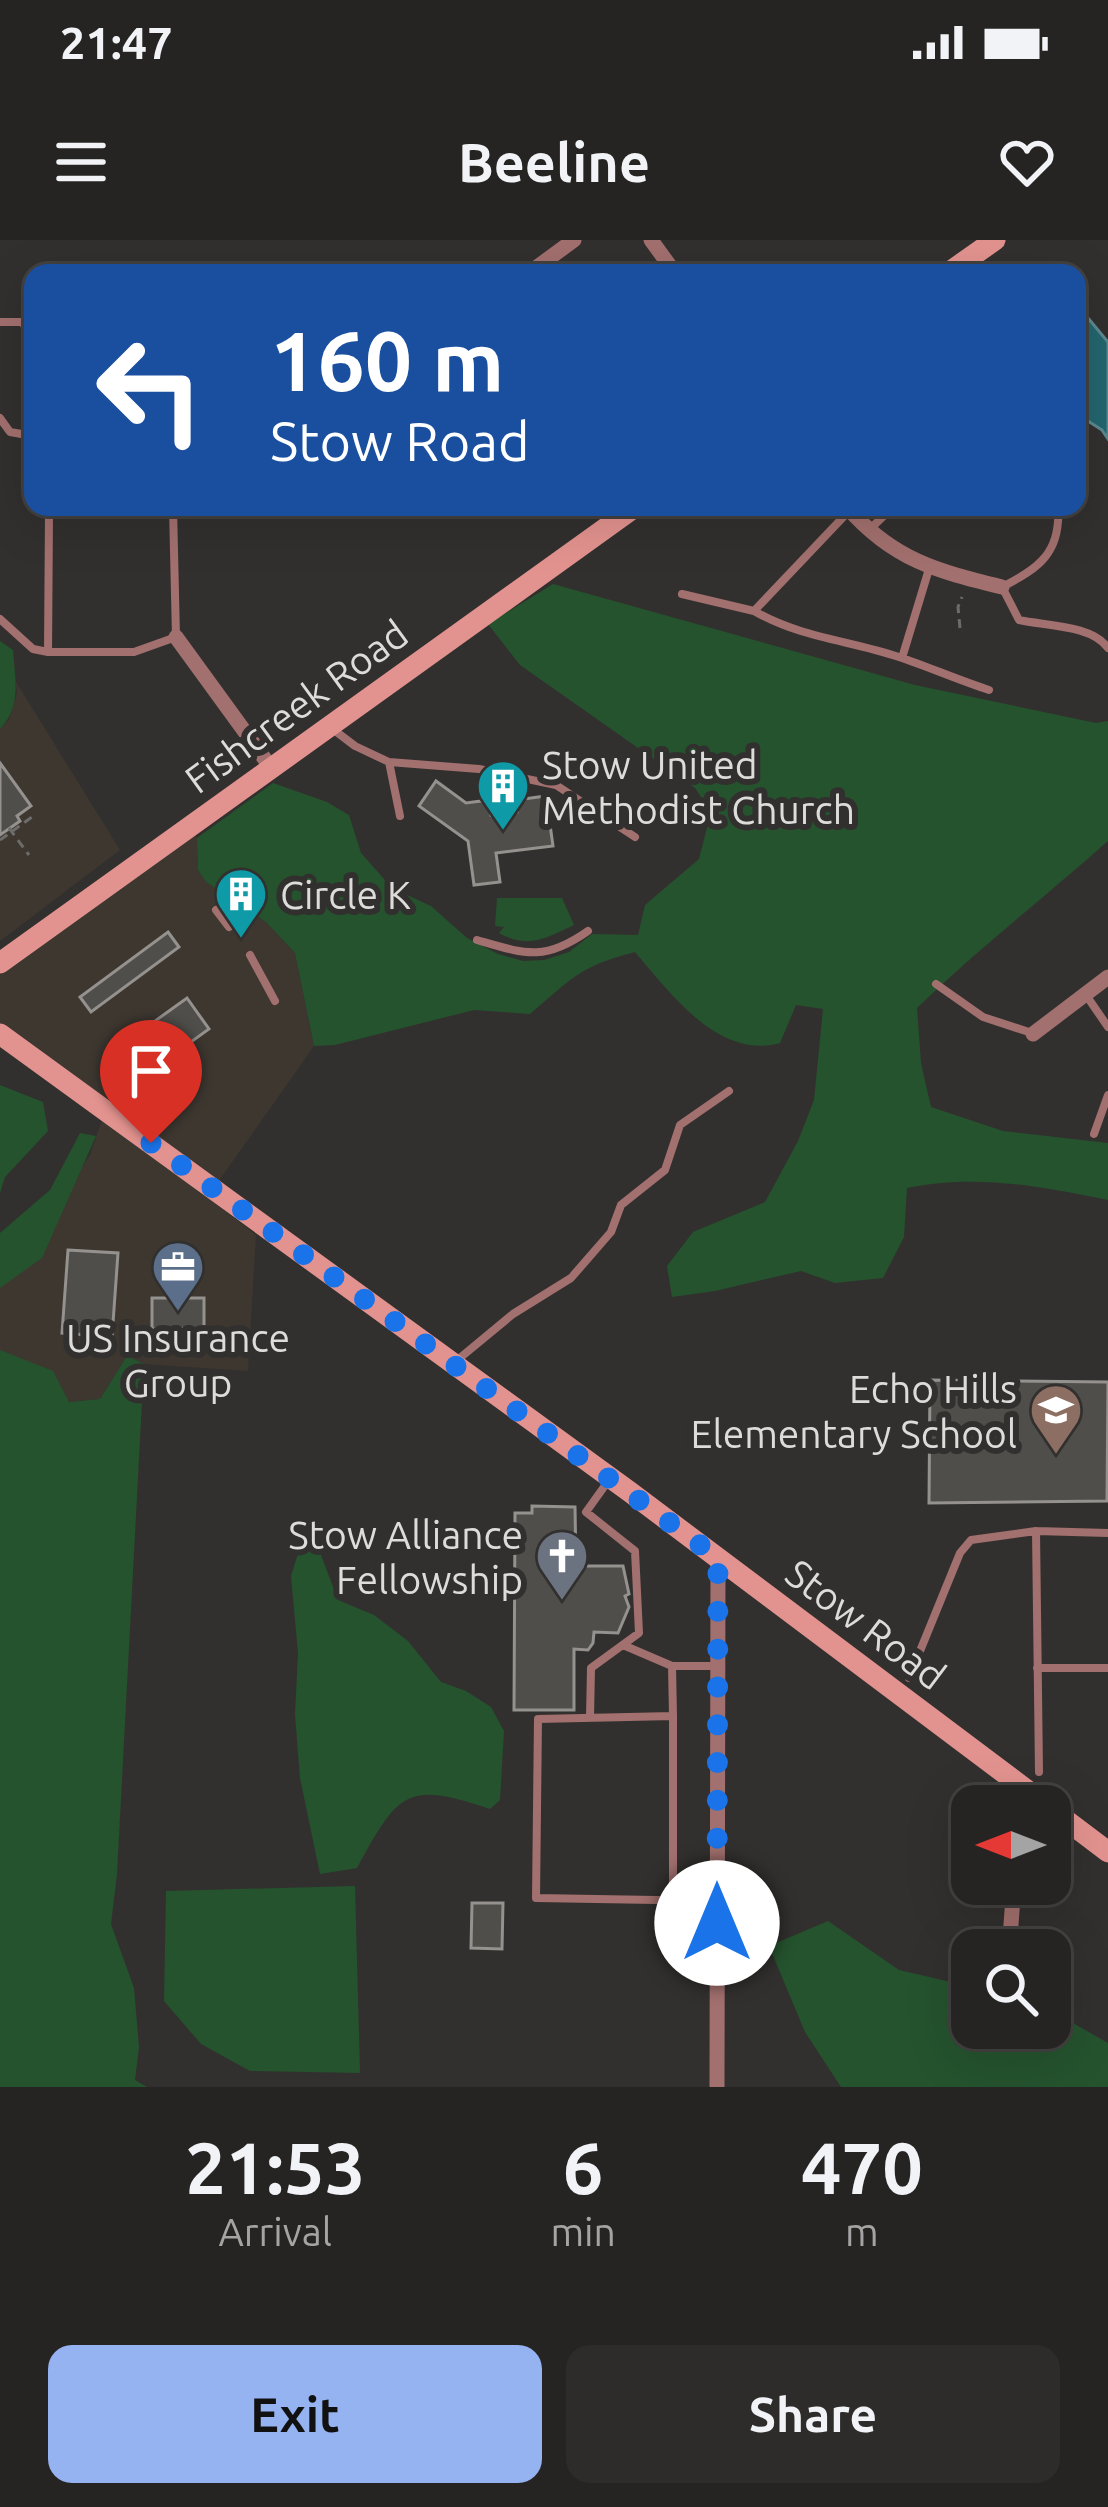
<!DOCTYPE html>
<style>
body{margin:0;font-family:Ubuntu,sans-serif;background:#2e2c2a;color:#f1f3f6;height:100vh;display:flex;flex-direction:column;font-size:45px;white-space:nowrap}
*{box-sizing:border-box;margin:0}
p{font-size:39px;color:#a4a4a5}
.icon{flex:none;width:66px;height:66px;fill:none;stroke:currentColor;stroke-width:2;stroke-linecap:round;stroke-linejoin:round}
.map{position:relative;height:1847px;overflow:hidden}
.drawer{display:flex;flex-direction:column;background:#262422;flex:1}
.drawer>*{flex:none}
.top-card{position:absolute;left:24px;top:24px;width:1062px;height:252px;border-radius:24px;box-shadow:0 12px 48px #0002,0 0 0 3px #424140;background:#1a4fa0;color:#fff;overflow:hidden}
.needle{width:78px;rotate:270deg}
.controls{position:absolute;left:951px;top:1545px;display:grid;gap:24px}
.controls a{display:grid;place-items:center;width:120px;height:120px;border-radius:24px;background:#262422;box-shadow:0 12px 48px #0002,0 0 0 3px #424140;font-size:60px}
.pin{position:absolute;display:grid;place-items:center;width:102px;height:102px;color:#fff;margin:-123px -51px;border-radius:50% 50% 50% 0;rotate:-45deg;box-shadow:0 0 12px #0007}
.pin .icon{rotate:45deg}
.me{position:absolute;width:132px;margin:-66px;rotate:0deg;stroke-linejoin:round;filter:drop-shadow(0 0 9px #0008)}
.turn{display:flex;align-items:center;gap:42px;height:252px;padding:0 48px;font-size:54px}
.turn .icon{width:156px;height:156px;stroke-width:2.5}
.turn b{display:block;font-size:84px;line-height:102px}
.eta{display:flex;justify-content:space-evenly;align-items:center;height:204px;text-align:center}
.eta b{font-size:72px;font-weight:700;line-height:84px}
.button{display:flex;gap:24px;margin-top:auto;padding:24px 48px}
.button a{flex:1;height:138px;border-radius:24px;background:#95b2f1;color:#111;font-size:48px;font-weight:700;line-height:138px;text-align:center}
.button a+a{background:#2e2c2a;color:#f1f3f6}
.status{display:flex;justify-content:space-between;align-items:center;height:84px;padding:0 60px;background:#262422;direction:ltr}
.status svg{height:33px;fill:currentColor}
header{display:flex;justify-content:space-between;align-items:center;height:156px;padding:0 48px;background:#262422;font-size:54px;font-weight:700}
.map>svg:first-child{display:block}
.built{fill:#3d3730}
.green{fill:#25532e}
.water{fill:#23656e;stroke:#5b898f;stroke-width:3}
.building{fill:#504e4b;stroke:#94918e;stroke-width:3}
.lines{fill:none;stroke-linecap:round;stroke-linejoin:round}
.path{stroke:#6e6c6a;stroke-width:3;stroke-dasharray:9 6;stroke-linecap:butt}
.lane{stroke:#a2706e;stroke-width:8}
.street{stroke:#a2706e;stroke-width:15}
.secondary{stroke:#e3938f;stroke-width:21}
.route{stroke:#1a73e8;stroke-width:21;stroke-dasharray:0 37.8}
.labels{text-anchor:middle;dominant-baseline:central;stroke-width:12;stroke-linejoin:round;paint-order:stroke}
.street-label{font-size:39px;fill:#dedcdb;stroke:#32302e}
.poi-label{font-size:39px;fill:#dedcdb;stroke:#32302e;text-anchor:start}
</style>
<div class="status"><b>21:47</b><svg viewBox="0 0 49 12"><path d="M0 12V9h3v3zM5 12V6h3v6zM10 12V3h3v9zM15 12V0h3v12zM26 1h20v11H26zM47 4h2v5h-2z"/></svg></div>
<header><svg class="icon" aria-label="menu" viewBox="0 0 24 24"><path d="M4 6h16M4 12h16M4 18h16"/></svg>Beeline<svg class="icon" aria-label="heart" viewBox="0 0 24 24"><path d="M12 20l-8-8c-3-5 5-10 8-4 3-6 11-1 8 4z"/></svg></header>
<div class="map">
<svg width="1108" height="1847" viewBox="0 0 1108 1847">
<rect width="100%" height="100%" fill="#32302e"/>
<path class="built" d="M16,442L120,610L0,701V489L9,479L17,453Z
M191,591L197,598L198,630L206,642L266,682L295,713L314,806L218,942L0,788V730Z
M103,877L256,995L248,1131L144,1124L127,1116L100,1159L68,1162L0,1110V1048L90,915Z"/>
<path class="green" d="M553,344L915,445L1096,483L1108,481V601C1045,657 978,709 917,768L921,823L931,867L1003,891L1108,903V960C1038,946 977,934 907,948L904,997L883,1038L835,1043L801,1031L715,1051L672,1057L667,1026L693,992L765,962L798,901L814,860L823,769L796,765L780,803C719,820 671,754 635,712C578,727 573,738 530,774L474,770L335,805L314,806L295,713L266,682L206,642L198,630L197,598L273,543L327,562L349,575L361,613L392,648L431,666L467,698L498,714L523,721L544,720L569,712L592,694L638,695L645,665L699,619L711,572L695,548L520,425L488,384Z
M0,401L13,410C15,439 22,466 0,489Z
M497,658H562L574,685C548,697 529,710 499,693L504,687L495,686Z
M0,845L43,862L48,891L5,937L0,953Z
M80,893L96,896L42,1018L0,1048V993L50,950Z
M0,1110L53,1131L69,1162L100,1159L127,1116L144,1124L117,1634L111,1684L134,1748L139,1807L135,1840L147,1847H0Z
M301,1304L321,1315L338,1360L374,1375L408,1401L441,1442L466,1451L491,1467L504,1491L500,1560L490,1569C406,1540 398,1553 357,1628L320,1634L300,1538L295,1474L298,1413L291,1336Z
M355,1646L360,1833L250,1831L201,1804L164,1761L166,1651Z
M828,1681L899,1730L972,1747V1788H1050V1770L1108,1803V1847H841L805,1792L769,1706Z"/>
<path class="water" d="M1077,73L1088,78L1108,102V199L1102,190L1077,174Z"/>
<path class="building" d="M0,523L31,566L17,576L20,581L0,595Z
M436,541L466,563L489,560L491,575L517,572L516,560L546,556L553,606L496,613L500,642L474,645L468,601L419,566Z
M168,692L179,707L91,772L80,757Z
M187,758L209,789L159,825L137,794Z
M68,1010L118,1013L112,1097L62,1093Z
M152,1058H204V1088L152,1089Z
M930,1140L1108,1142L1107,1261L929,1263Z
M532,1266L575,1267L576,1326H623L629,1354L625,1356L629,1367L618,1393L594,1392L593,1403L588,1410L574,1409V1470H514L515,1273H532Z
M472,1663H503L502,1709L471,1708Z"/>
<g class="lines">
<path class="path" d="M960,388L958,367L962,357
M9,588L29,615
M0,600L36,574"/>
<path class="lane" d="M0,82H21L33,91
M0,178L10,192L33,196
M1058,267C1061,313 1039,328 1002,347L1019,380C1046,386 1092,385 1108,408
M849,271L754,371C801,398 848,400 899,417C929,427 958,440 989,450
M870,289L893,267
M682,354L754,371
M0,379L33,409L48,412H134L176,397L173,267
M48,412L49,273
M902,418L929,329
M330,487L355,506L389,522L479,529L556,545L635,597
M389,522L400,576
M216,670L229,687
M477,700C525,714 544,722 588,691
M250,715L275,761
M936,744L983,777L1032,793
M1086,755L1108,787
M1094,894L1108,855
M455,1122L513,1074L571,1038L611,992L621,965L665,930L680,885L729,851
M1036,1291L1108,1293
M623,1405L672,1426
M1037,1428H1108
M909,1438L960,1313L971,1300L1036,1291L1039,1532
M673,1476L672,1426H715
M590,1478L591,1428L639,1393L635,1311L586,1272L609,1240
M673,1658V1476L538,1479L536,1658L716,1661"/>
<path class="street" d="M651,0L675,33
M529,33L574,0
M847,267C893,320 937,331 1002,347
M176,397L272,529
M1033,794L1108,737
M1010,1698L1014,1644
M717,1847L718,1318"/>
<path class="secondary" d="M948,33L995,0
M0,723L635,267
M0,794L630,1252L1048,1566
M1050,1568L1108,1612"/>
</g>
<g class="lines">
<path class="route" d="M151,903L718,1318L717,1683"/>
</g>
<defs>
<g id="building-pin" transform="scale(2.7)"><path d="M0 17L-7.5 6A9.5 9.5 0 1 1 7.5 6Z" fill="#0f9aa8" stroke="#32302e"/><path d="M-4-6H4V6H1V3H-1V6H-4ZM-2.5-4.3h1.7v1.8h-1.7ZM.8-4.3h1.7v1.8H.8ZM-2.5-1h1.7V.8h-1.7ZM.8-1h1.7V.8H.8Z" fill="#fff"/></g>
<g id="office-pin" transform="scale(2.7)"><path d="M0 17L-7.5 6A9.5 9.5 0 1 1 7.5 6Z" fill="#5c6f8a" stroke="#32302e"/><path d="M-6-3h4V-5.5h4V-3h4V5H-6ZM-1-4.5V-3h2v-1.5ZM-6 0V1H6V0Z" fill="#fff"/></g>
<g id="school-pin" transform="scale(2.7)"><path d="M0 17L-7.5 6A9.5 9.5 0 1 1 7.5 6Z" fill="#8d6e63" stroke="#32302e"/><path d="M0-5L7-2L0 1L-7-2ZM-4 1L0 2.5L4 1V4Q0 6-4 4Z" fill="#fff"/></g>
<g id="church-pin" transform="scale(2.7)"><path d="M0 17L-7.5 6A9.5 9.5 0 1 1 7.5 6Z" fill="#6b7280" stroke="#32302e"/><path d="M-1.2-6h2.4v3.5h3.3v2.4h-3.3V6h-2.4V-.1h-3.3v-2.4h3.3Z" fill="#fff"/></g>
</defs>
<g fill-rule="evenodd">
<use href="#building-pin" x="503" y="546"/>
<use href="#building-pin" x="241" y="654"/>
<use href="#office-pin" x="178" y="1027"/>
<use href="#school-pin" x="1056" y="1170"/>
<use href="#church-pin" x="562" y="1316"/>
</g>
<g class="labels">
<g class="street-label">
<text transform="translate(296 466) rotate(-36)">Fishcreek Road</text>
<text transform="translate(866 1384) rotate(37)">Stow Road</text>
</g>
<g class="poi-label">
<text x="542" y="524">Stow United<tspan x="542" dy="45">Methodist Church</tspan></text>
<text x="280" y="654">Circle K</text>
<text x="178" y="1097" text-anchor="middle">US Insurance<tspan x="178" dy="45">Group</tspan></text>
<text x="1017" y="1148" text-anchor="end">Echo Hills<tspan x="1017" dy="45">Elementary School</tspan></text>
<text x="523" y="1294" text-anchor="end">Stow Alliance<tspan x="523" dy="45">Fellowship</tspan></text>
</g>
</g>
</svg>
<div class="controls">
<a><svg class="needle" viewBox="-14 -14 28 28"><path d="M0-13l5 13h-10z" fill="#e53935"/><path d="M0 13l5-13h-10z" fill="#a4a4a5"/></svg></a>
<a><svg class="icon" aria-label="search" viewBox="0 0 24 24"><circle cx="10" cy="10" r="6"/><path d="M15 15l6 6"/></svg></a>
</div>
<div class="pin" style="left:151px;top:903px;background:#d93025"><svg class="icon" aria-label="arrive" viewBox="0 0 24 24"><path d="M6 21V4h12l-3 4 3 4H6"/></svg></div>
<svg class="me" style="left:717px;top:1683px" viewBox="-20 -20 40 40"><circle r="19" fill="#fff"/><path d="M0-13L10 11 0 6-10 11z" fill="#1a73e8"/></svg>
<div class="top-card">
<div class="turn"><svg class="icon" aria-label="left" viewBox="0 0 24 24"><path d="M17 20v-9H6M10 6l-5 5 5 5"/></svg><div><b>160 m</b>Stow Road</div></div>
</div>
</div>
<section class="drawer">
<div class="eta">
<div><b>21:53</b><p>Arrival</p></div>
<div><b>6</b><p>min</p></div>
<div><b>470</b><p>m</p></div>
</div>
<div class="button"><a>Exit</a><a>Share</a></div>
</section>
